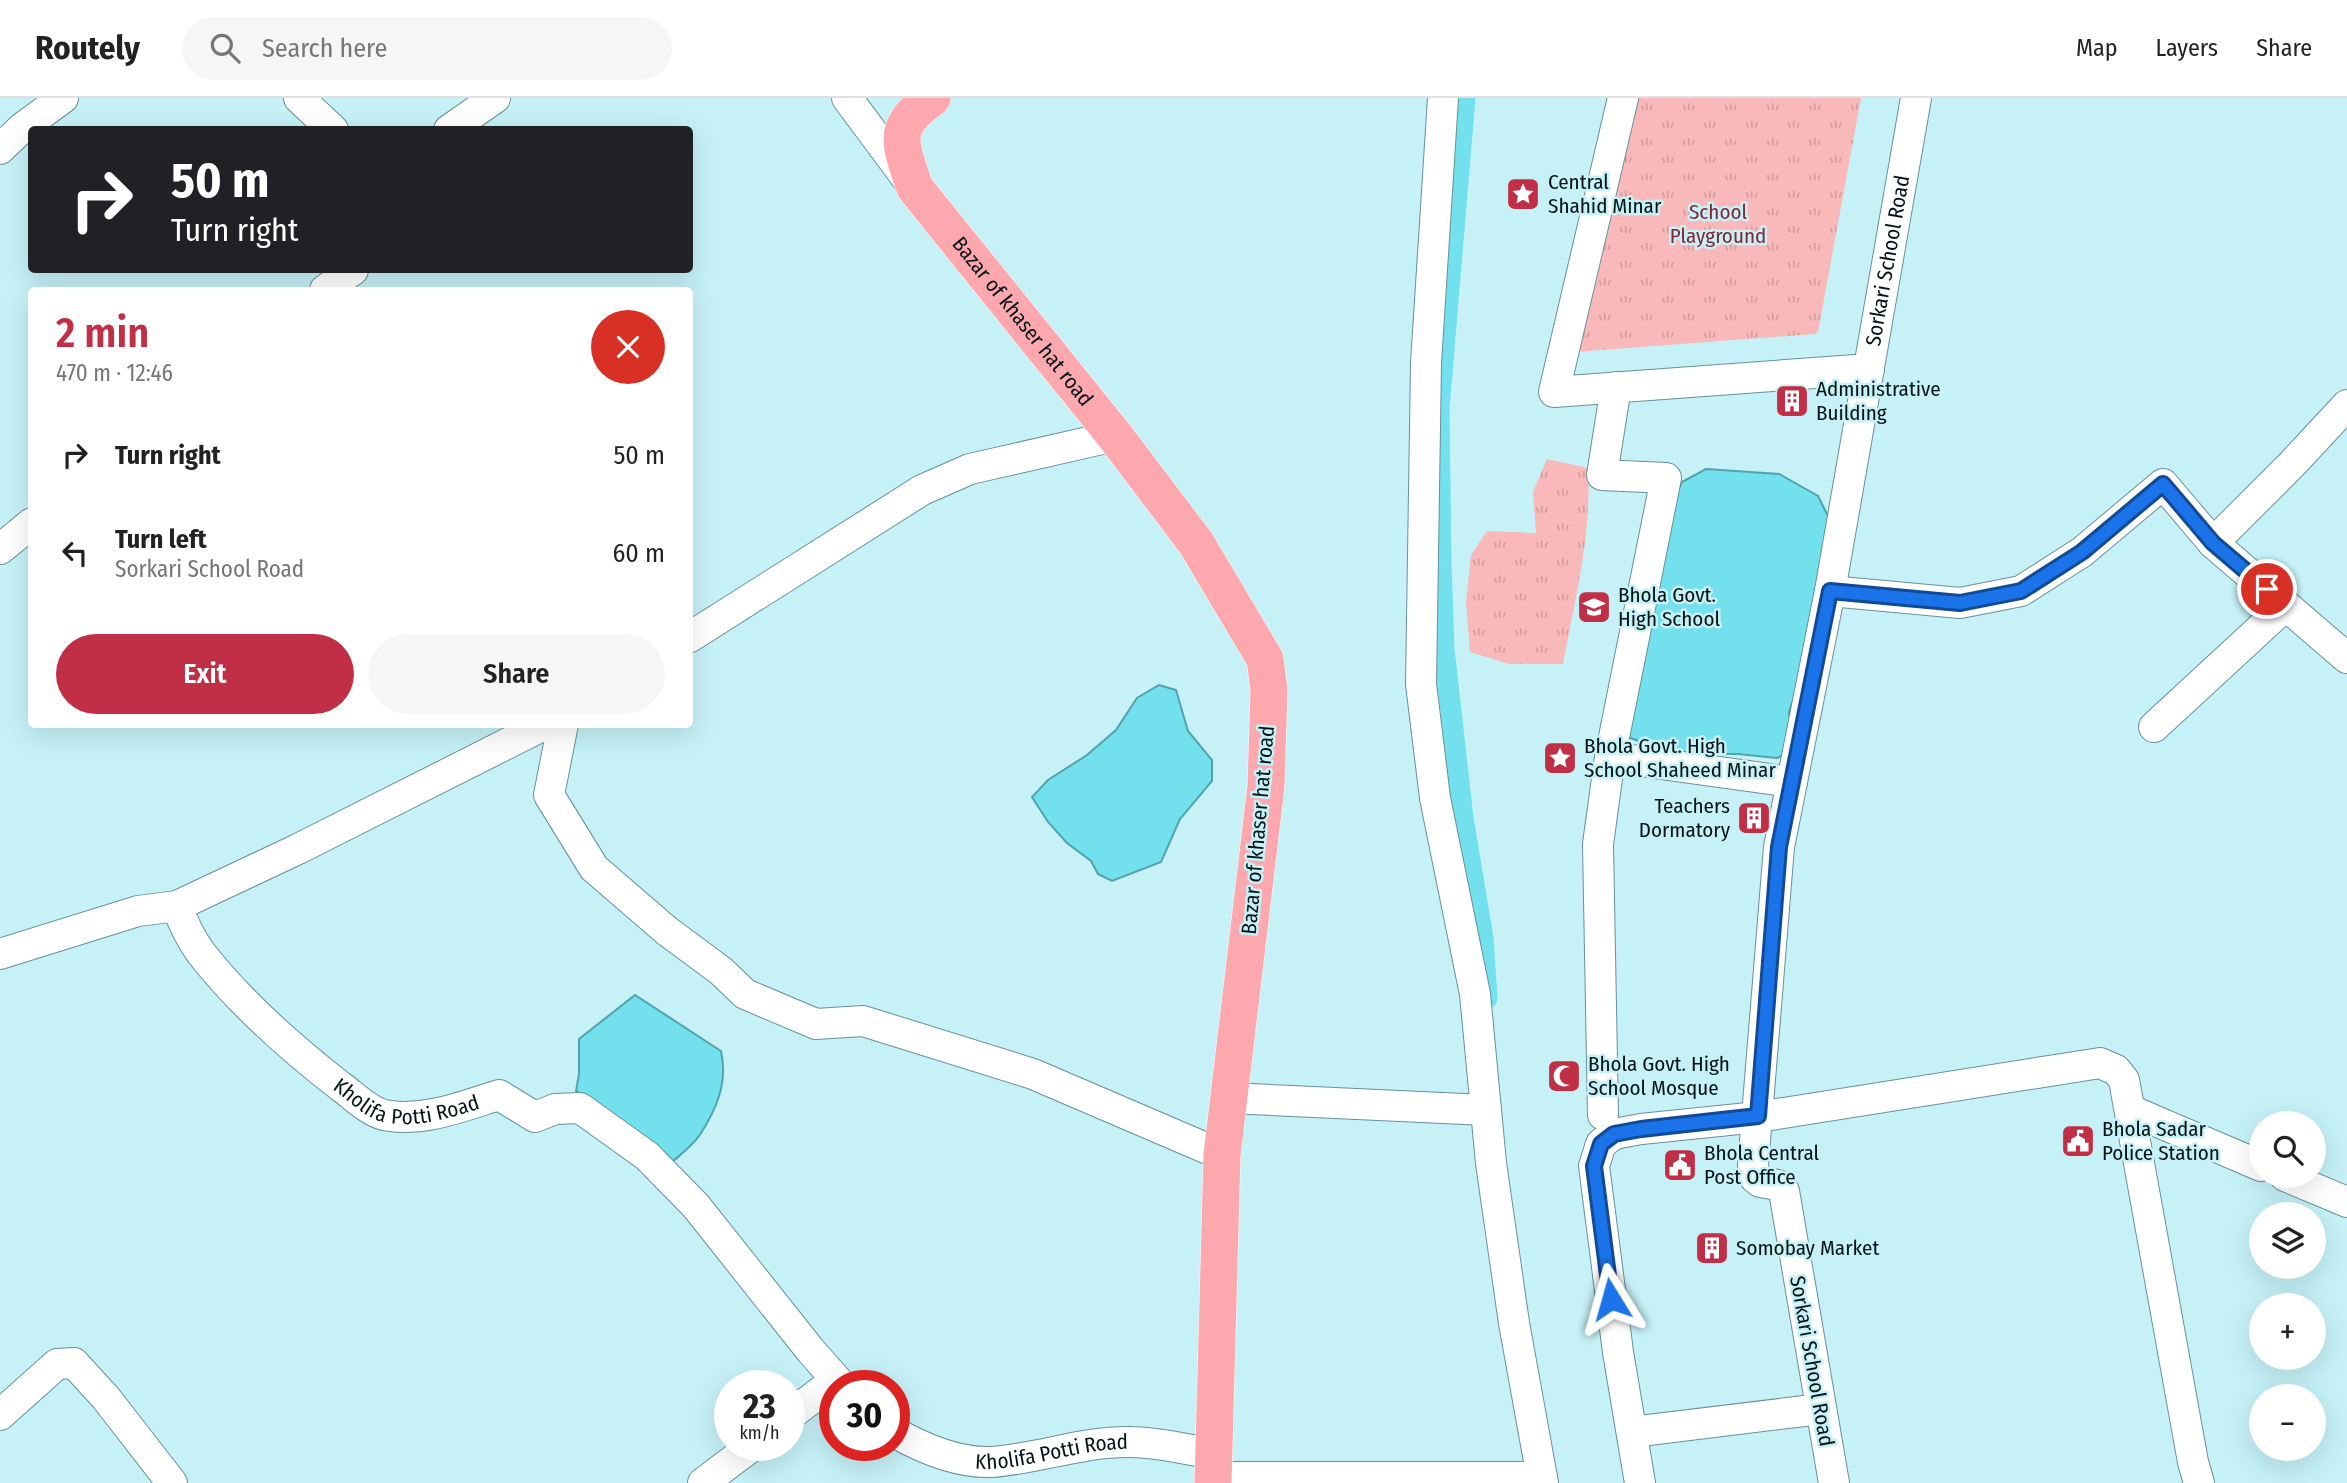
<!DOCTYPE html>
<meta charset="utf-8">
<style>
body{margin:0;font-family:"Fira Sans Condensed",sans-serif;background:#f6f6f6;color:#222;height:100vh;display:flex;flex-direction:column;font-size:26px;white-space:nowrap}
*{box-sizing:border-box;margin:0}
p{font-size:23px;color:#767676}
.icon{flex:none;width:38px;height:38px;fill:none;stroke:currentColor;stroke-width:2;stroke-linecap:round;stroke-linejoin:round}
.map{position:relative;flex:1;overflow:hidden}
.sheet{position:absolute;left:28px;top:189px;width:665px;height:441px;display:flex;flex-direction:column;background:#fff;border-radius:7px;box-shadow:0 7px 28px #0002}
.sheet>*{flex:none}
.top-card{position:absolute;left:28px;top:28px;width:665px;height:147px;border-radius:7px;box-shadow:0 7px 28px #0002;background:#202124;color:#fff;overflow:hidden}
.controls{position:absolute;left:2249px;top:1013px;display:grid;gap:14px}
.controls a{display:grid;place-items:center;width:77px;height:77px;border-radius:50%;background:#fff;box-shadow:0 7px 28px #0002;font-size:35px}
.speed{position:absolute;left:714px;top:1272px;display:flex;gap:14px;font-size:35px;font-weight:700;text-align:center}
.speed>*{display:grid;place-content:center;width:91px;height:91px;border-radius:50%;background:#fff;box-shadow:0 7px 28px #0002;line-height:1}
.speed small{font-size:18px;font-weight:400}
.speed .limit{border:10px solid #d22;background:#fff;color:#111}
.pin{position:absolute;display:grid;place-items:center;width:60px;height:60px;color:#fff;margin:-30px;border:4px solid #fff;border-radius:50%;box-shadow:0 2px 7px #0007}
.me{position:absolute;width:77px;margin:-38px;rotate:352deg;stroke-linejoin:round;filter:drop-shadow(0 0 5px #0008)}
.turn{display:flex;align-items:center;gap:24px;height:147px;padding:0 28px;font-size:32px}
.turn .icon{width:91px;height:91px;stroke-width:2.5}
.turn b{display:block;font-size:49px;line-height:60px}
.round{display:grid;place-items:center;flex:none;width:74px;height:74px;border-radius:37px;background:#f6f6f6}
.headline{display:flex;align-items:center;justify-content:space-between;height:119px;padding:0 28px}
h1{font-size:42px;font-weight:600;line-height:52px;color:#c02f46}
.button{display:flex;gap:14px;margin-top:auto;padding:14px 28px}
.button a{flex:1;height:80px;border-radius:42px;background:#c02f46;color:#fff;font-size:28px;font-weight:600;line-height:80px;text-align:center}
.button a+a{background:#f6f6f6;color:#222}
ul{padding:0;list-style:none}
li{display:flex;align-items:center;gap:21px;height:98px;padding:0 28px}
li div{flex:1}
li b{display:block;font-size:26px}
li em{font-style:normal}
header{display:flex;align-items:center;gap:42px;box-sizing:border-box;height:98px;padding:0 35px;background:#fff;border-bottom:2px solid #e0e0e0}
header strong{font-size:33px}
nav{display:flex;gap:38px;margin-inline-start:auto;font-size:24px}
.search{width:490px;height:63px;background:#f6f6f6;display:flex;align-items:center;gap:18px;box-sizing:border-box;padding:0 24px;border-radius:38px;color:#767676;font-size:26px}
.map>svg:first-child{display:block}
.park{fill:url(#park-tufts)}
.water{fill:#73e0ee;stroke:#52a2ad;stroke-width:2}
.lines{fill:none;stroke-linecap:round;stroke-linejoin:round}
.canal{stroke:#73e0ee;stroke-width:21}
.minor-casing{stroke:#679197;stroke-width:32}
.major-casing{stroke:#fff;stroke-width:38}
.minor{stroke:#fff;stroke-width:30}
.major{stroke:#fda7af;stroke-width:37}
.route-casing{stroke:#114b97;stroke-width:18}
.route{stroke:#1a73e8;stroke-width:12}
.labels{text-anchor:middle;dominant-baseline:central;stroke-width:5;stroke-linejoin:round;paint-order:stroke}
.poi-label{font-size:21px;fill:#041315;stroke:#c5f1f7;text-anchor:start}
.park-label{font-size:21px;fill:#862432;stroke:#c5f1f7}
.street-label{font-size:21px;fill:#041315;stroke:#c5f1f7}
</style>
<header>
<strong>Routely</strong>
<div class="search"><svg class="icon" aria-label="search" viewBox="0 0 24 24"><circle cx="10" cy="10" r="6"/><path d="M15 15l6 6"/></svg>Search here</div>
<nav><a>Map</a><a>Layers</a><a>Share</a></nav>
</header>
<div class="map">
<svg width="2347" height="1385" viewBox="0 0 2347 1385">
<defs>
<pattern id="park-tufts" width="24" height="20" patternUnits="userSpaceOnUse" patternTransform="scale(1.75)"><rect width="24" height="20" fill="#f9b9ba"/><path d="M3 7l-1-3M5 7V3M7 7l1-3M15 17l-1-3M17 17v-4M19 17l1-3" fill="none" stroke="#d49e9f"/></pattern>
</defs>
<rect width="100%" height="100%" fill="#c5f1f7"/>
<path class="park" d="M1627,0H1861L1818,234L1815,236L1574,254Z
M1547,361L1588,370C1592,436 1575,501 1563,566H1509L1470,554L1466,504L1471,457L1487,433L1536,435L1533,394Z"/>
<path class="water" d="M1706,371L1779,376L1818,398L1834,430L1810,553L1789,614L1792,653L1777,660L1738,656H1692L1655,649L1625,638L1670,412L1682,384Z
M1159,587L1176,592L1188,633L1212,662V683L1180,721L1161,764L1112,783L1098,776L1091,763L1067,745L1048,724L1032,699L1048,682L1087,657L1116,632L1137,600Z
M635,897L721,953C728,984 717,1011 699,1038C692,1048 680,1057 671,1065L576,993L579,976V941Z"/>
<g class="lines">
<path class="canal" d="M1465,0L1439,310L1441,467L1444,551L1463,720L1483,840L1487,900"/>
<g class="minor-casing">
<g id="minor">
<path d="M299,0L333,32"/>
<path d="M847,0L908,82"/>
<path d="M1443,0L1426,265L1421,586L1435,700L1475,896L1491,1065L1514,1225L1543,1385"/>
<path d="M1623,0L1554,294L1869,271"/>
<path d="M449,32L495,0"/>
<path d="M0,51L22,30L63,0"/>
<path d="M325,192L353,172"/>
<path d="M1616,289L1602,377L1666,380L1610,659L1792,684"/>
<path d="M2213,445L2294,364L2347,307"/>
<path d="M0,451L32,425"/>
<path d="M1830,493L1960,505L2021,493L2082,454L2163,386L2213,445L2347,560"/>
<path d="M690,539L922,392L970,371L1115,338"/>
<path d="M563,626L549,697L594,770L667,833L721,873L745,896L816,926L863,923L1033,976L1222,1057"/>
<path d="M2154,629L2285,508"/>
<path id="s1" d="M177,808C183,825 190,840 201,855C240,905 290,949 340,988C353,997 368,1013 384,1017C422,1025 463,1008 499,997L535,1019L555,1011L580,1010L647,1058L696,1108L811,1253L842,1288"/>
<path d="M0,856L138,813L177,808L298,751L546,626"/>
<path d="M1229,1000L1486,1012"/>
<path d="M2130,1012L2261,1068"/>
<path d="M1603,1017L1598,746L1610,659"/>
<path d="M2285,1078L2347,1104"/>
<path d="M0,1317L57,1266L74,1265L106,1300L172,1385"/>
<path d="M789,1318L836,1282"/>
<path id="s2" d="M894,1334C922,1350 958,1365 991,1364C1038,1361 1083,1343 1130,1344C1158,1344 1188,1352 1215,1356"/>
<path d="M1632,1334L1821,1311"/>
<path d="M1214,1379H1542"/>
<path d="M703,1385L752,1348"/>
<path d="M1640,1385L1618,1254L1594,1068L1601,1046L1614,1036L1641,1031L1758,1019L2100,965L2116,972L2124,982L2193,1364L2199,1385"/>
<path id="s3" d="M1834,1385L1784,1093L1778,1087L1760,1084L1755,1080L1753,1067L1779,749L1830,493L1916,0"/>
</g>
</g>
<g class="major-casing">
<g id="major">
<path id="s4" d="M932,0C889,30 901,47 915,90L1115,338L1196,445L1265,561L1269,592L1266,688L1222,1057L1213,1385"/>
</g>
</g>
<use href="#minor" class="minor"/>
<use href="#major" class="major"/>
</g>
<g class="lines">
<g class="route-casing">
<path id="route" d="M1611,1201L1594,1068L1601,1046L1614,1036L1641,1031L1758,1018L1779,749L1830,493L1960,505L2021,493L2082,454L2163,386L2213,445L2267,491"/>
</g>
<use href="#route" class="route"/>
</g>
<defs>
<g id="sight-square" transform="scale(1.75)"><rect x="-9" y="-9" width="18" height="18" rx="4" fill="#c02f46" stroke="#c5f1f7"/><path d="M0-6L1.8-2.2L6-1.7L2.9 1.2L3.7 5.4L0 3.3L-3.7 5.4L-2.9 1.2L-6-1.7L-1.8-2.2Z" fill="#fff"/></g>
<g id="building-square" transform="scale(1.75)"><rect x="-9" y="-9" width="18" height="18" rx="4" fill="#c02f46" stroke="#c5f1f7"/><path d="M-4-6H4V6H1V3H-1V6H-4ZM-2.5-4.3h1.7v1.8h-1.7ZM.8-4.3h1.7v1.8H.8ZM-2.5-1h1.7V.8h-1.7ZM.8-1h1.7V.8H.8Z" fill="#fff"/></g>
<g id="school-square" transform="scale(1.75)"><rect x="-9" y="-9" width="18" height="18" rx="4" fill="#c02f46" stroke="#c5f1f7"/><path d="M0-5L7-2L0 1L-7-2ZM-4 1L0 2.5L4 1V4Q0 6-4 4Z" fill="#fff"/></g>
<g id="mosque-square" transform="scale(1.75)"><rect x="-9" y="-9" width="18" height="18" rx="4" fill="#c02f46" stroke="#c5f1f7"/><path d="M3.5-4.9A6 6 0 1 0 3.5 4.9A5 5 0 1 1 3.5-4.9Z" fill="#fff"/></g>
<g id="civic-square" transform="scale(1.75)"><rect x="-9" y="-9" width="18" height="18" rx="4" fill="#c02f46" stroke="#c5f1f7"/><path d="M-.6-6.5H3V-4.5H.6V-3L4-1V1h2V6H-6V1h2V-1L-.6-3ZM-1.2 2.5V6h2.4V2.5Z" fill="#fff"/></g>
</defs>
<g fill-rule="evenodd">
<use href="#sight-square" x="1523" y="96"/>
<use href="#building-square" x="1792" y="303"/>
<use href="#school-square" x="1594" y="509"/>
<use href="#sight-square" x="1560" y="660"/>
<use href="#building-square" x="1754" y="720"/>
<use href="#mosque-square" x="1564" y="978"/>
<use href="#civic-square" x="2078" y="1043"/>
<use href="#civic-square" x="1680" y="1067"/>
<use href="#building-square" x="1712" y="1150"/>
</g>
<g class="labels">
<g class="poi-label">
<text x="1548" y="84">Central<tspan x="1548" dy="24">Shahid Minar</tspan></text>
<text x="1816" y="291">Administrative<tspan x="1816" dy="24">Building</tspan></text>
<text x="1618" y="497">Bhola Govt.<tspan x="1618" dy="24">High School</tspan></text>
<text x="1584" y="648">Bhola Govt. High<tspan x="1584" dy="24">School Shaheed Minar</tspan></text>
<text x="1730" y="708" text-anchor="end">Teachers<tspan x="1730" dy="24">Dormatory</tspan></text>
<text x="1588" y="966">Bhola Govt. High<tspan x="1588" dy="24">School Mosque</tspan></text>
<text x="2102" y="1031">Bhola Sadar<tspan x="2102" dy="24">Police Station</tspan></text>
<text x="1704" y="1055">Bhola Central<tspan x="1704" dy="24">Post Office</tspan></text>
<text x="1736" y="1150">Somobay Market</text>
</g>
<g class="park-label">
<text x="1718" y="114">School<tspan x="1718" dy="24">Playground</tspan></text>
</g>
<g class="street-label">
<text stroke="none"><textPath href="#s3" startOffset="1258">Sorkari School Road</textPath></text>
<text stroke="none"><textPath href="#s4" startOffset="275">Bazar of khaser hat road</textPath></text>
<text transform="translate(1258 732) rotate(-85)">Bazar of khaser hat road</text>
<text stroke="none"><textPath href="#s1" startOffset="318">Kholifa Potti Road</textPath></text>
<text transform="translate(1812 1263) rotate(80)">Sorkari School Road</text>
<text stroke="none"><textPath href="#s2" startOffset="164">Kholifa Potti Road</textPath></text>
</g>
</g>
</svg>
<div class="controls">
<a><svg class="icon" aria-label="search" viewBox="0 0 24 24"><circle cx="10" cy="10" r="6"/><path d="M15 15l6 6"/></svg></a>
<a><svg class="icon" aria-label="layers" viewBox="0 0 24 24"><path d="M12 4l9 5-9 5-9-5zM3 14l9 5 9-5"/></svg></a>
<a>+</a>
<a>−</a>
</div>
<div class="speed"><div>23<small>km/h</small></div><div class="limit">30</div></div>
<div class="pin" style="left:2267px;top:491px;background:#d93025"><svg class="icon" aria-label="arrive" viewBox="0 0 24 24"><path d="M6 21V4h12l-3 4 3 4H6"/></svg></div>
<svg class="me" style="left:1611px;top:1201px" viewBox="-20 -20 40 40"><path d="M0-17L14 15 0 8-14 15z" fill="#1a73e8" stroke="#fff" stroke-width="4"/></svg>
<div class="top-card">
<div class="turn"><svg class="icon" aria-label="right" viewBox="0 0 24 24"><path d="M7 20v-9h11M14 6l5 5-5 5"/></svg><div><b>50 m</b>Turn right</div></div>
</div>
<section class="sheet">
<div class="headline"><div><h1>2 min</h1><p>470 m · 12:46</p></div><a class="round" style="background:#d93025;color:#fff"><svg class="icon" aria-label="close" viewBox="0 0 24 24"><path d="M6 6l12 12M18 6L6 18"/></svg></a></div>
<ul>
<li><svg class="icon" aria-label="right" viewBox="0 0 24 24"><path d="M7 20v-9h11M14 6l5 5-5 5"/></svg><div><b>Turn right</b></div><em>50 m</em></li>
<li><svg class="icon" aria-label="left" viewBox="0 0 24 24"><path d="M17 20v-9H6M10 6l-5 5 5 5"/></svg><div><b>Turn left</b><p>Sorkari School Road</p></div><em>60 m</em></li>
</ul>
<div class="button"><a>Exit</a><a>Share</a></div>
</section>
</div>
